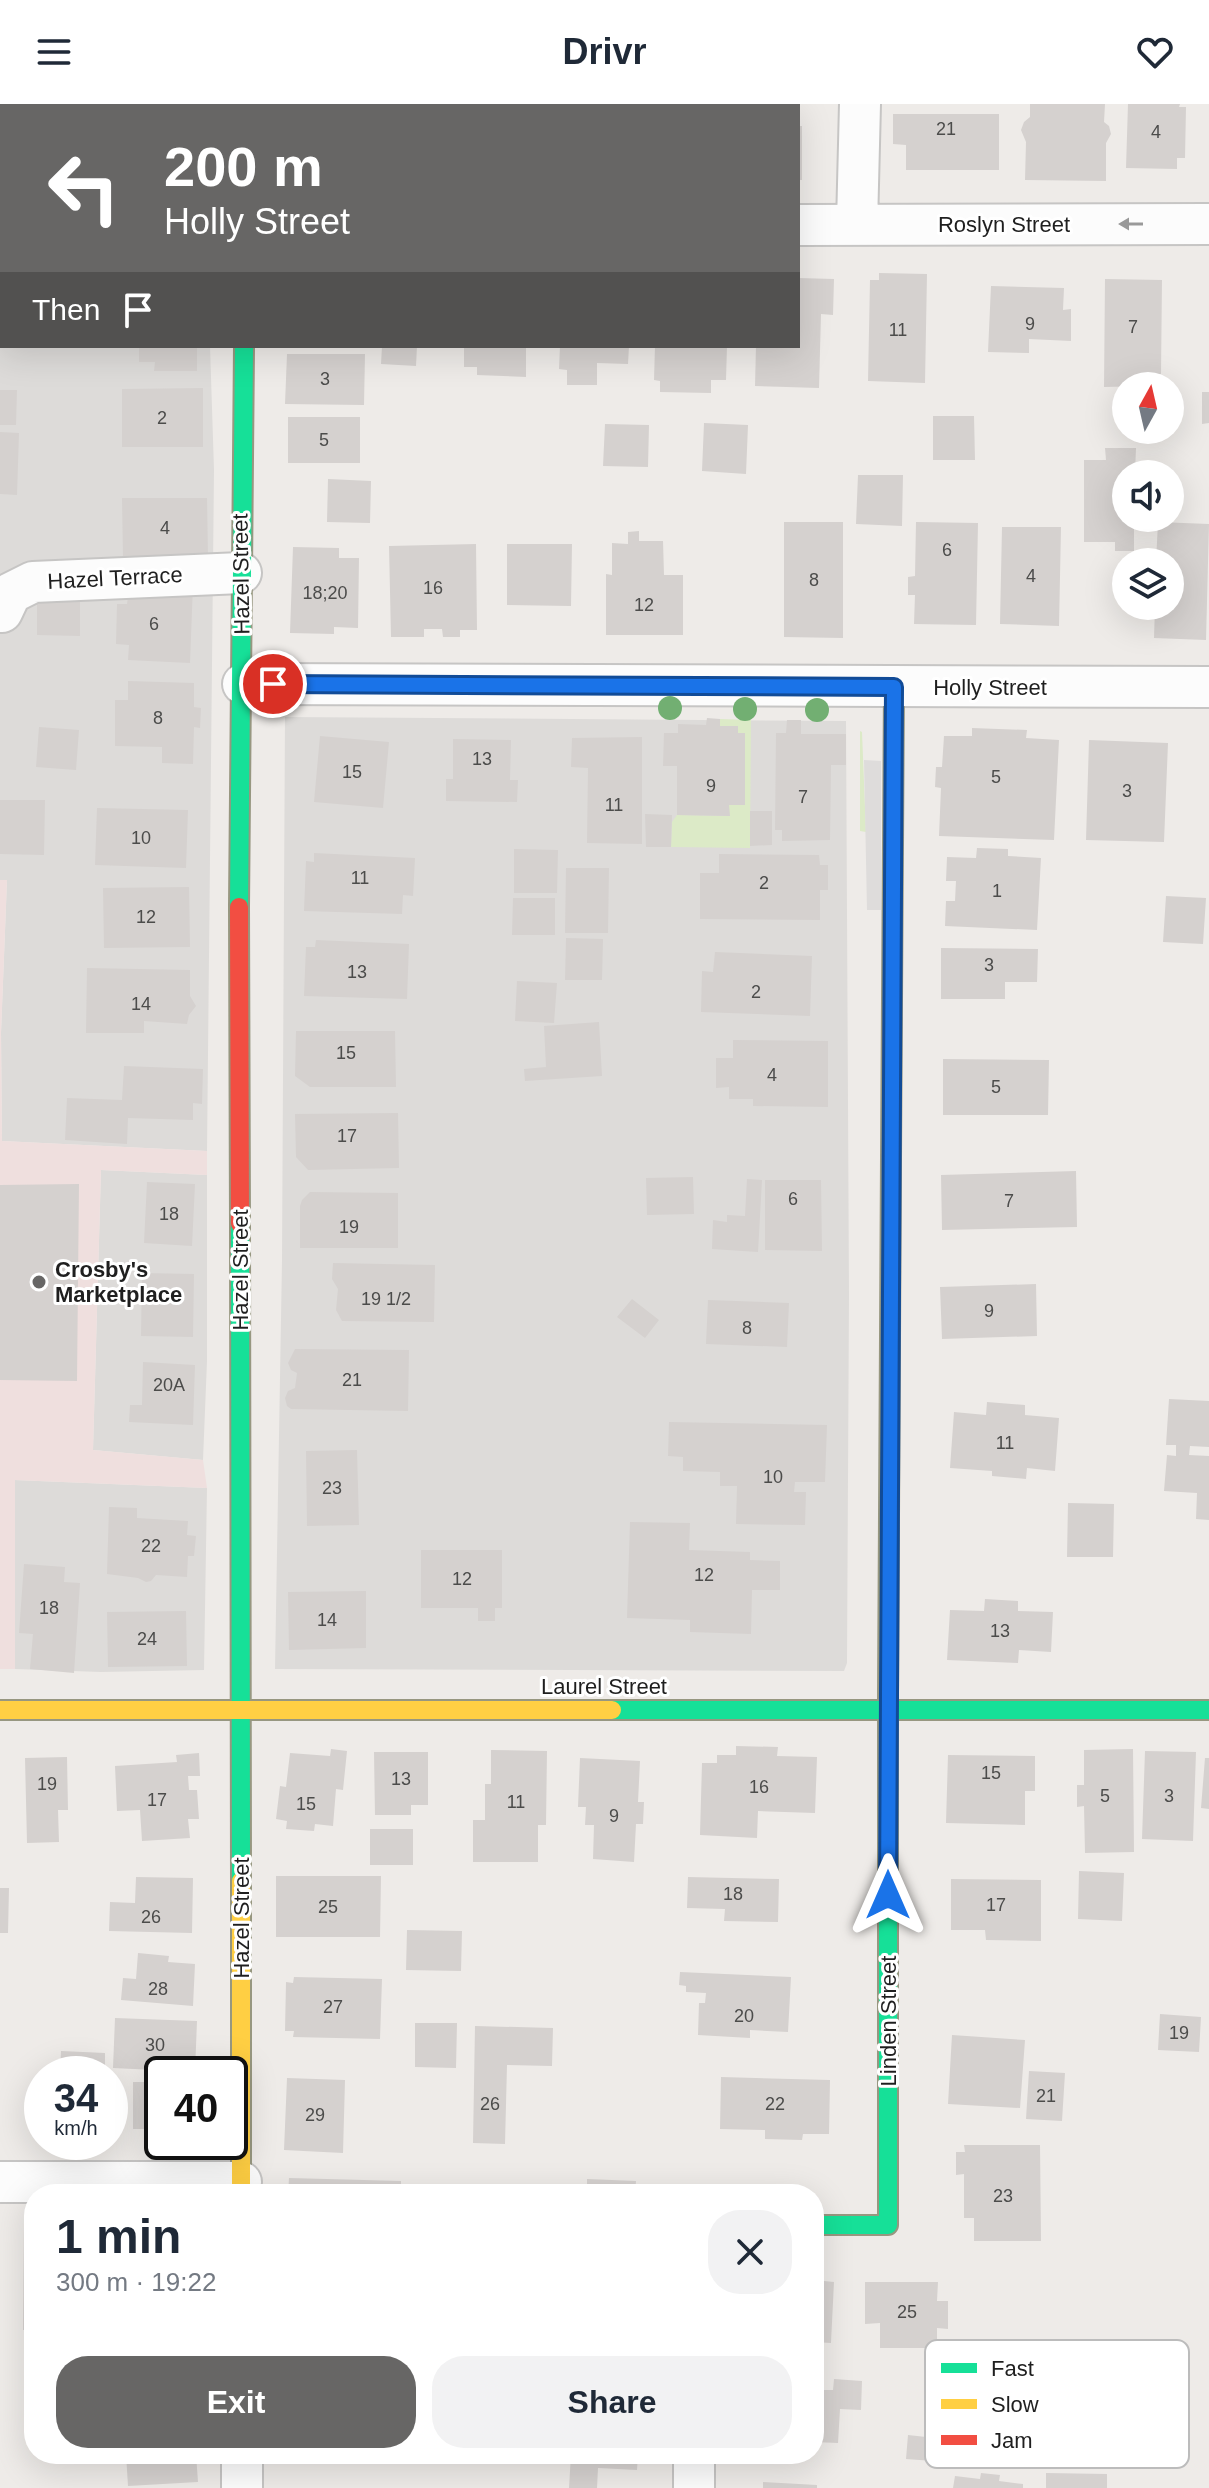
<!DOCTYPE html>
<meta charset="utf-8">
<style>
body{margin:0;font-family:Arial,sans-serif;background:#f2f2f3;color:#1f2937;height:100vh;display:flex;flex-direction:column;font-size:30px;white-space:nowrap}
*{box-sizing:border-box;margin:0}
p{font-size:26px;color:#747a83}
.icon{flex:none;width:44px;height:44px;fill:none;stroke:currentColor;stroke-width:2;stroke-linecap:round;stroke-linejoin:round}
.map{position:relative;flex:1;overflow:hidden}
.drawer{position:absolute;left:24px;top:2080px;width:800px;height:280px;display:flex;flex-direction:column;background:#fff;border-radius:32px;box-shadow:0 8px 32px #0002}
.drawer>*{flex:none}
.guide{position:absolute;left:0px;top:0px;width:800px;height:244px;box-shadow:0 8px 32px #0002;background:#676665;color:#fff;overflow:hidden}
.needle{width:52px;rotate:8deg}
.buttons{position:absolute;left:1112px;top:268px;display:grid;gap:16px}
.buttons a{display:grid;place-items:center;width:72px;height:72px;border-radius:50%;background:#fff;box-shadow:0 8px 32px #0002;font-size:40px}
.speed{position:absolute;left:24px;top:1952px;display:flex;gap:16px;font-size:40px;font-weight:700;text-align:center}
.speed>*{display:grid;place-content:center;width:104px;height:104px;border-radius:50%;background:#fff;box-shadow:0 8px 32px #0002;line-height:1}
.speed small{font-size:20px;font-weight:400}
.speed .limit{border:4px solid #111;border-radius:12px;background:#fff;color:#111}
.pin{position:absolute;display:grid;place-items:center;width:68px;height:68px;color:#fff;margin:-34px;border:4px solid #fff;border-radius:50%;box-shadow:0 2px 8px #0007}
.me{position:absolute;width:88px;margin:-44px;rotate:0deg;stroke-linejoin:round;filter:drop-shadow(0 0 6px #0008)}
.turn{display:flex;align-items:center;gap:28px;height:168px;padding:0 32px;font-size:36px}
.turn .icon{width:104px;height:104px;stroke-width:2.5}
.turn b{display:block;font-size:56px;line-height:68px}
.then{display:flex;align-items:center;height:76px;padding:0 32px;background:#0003;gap:16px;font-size:30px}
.round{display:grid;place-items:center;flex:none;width:84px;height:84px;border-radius:32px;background:#f2f2f3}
.head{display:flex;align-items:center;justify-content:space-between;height:136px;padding:0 32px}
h1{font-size:48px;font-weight:700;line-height:60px}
.action{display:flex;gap:16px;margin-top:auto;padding:16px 32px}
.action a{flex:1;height:92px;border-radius:32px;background:#676665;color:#fff;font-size:32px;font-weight:700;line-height:92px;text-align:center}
.action a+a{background:#f2f2f3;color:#1f2937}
header{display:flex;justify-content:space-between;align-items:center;height:104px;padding:0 32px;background:#fff;font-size:36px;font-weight:700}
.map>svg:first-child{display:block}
.residential{fill:#dddbd9}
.commercial{fill:#efdfde}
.grass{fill:#dceac7}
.parking{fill:#dedcdb}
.building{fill:#d5d1cf}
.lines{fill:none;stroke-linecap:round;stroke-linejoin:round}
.street-casing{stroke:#c6c5c4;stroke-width:44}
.fast-casing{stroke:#979780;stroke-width:22}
.slow-casing{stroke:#979780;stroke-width:22}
.jam-casing{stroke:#979780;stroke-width:22}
.street{stroke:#fcfcfc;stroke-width:40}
.fast{stroke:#16e098;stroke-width:18}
.slow{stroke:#ffcf43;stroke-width:18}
.jam{stroke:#f24e42;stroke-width:18}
.tree{fill:#72af72}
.oneway{fill:#999}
.route-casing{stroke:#114b97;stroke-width:20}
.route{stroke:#1a73e8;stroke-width:14}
.poi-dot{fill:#676665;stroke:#fff;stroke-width:3}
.labels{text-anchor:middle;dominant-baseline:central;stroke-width:6;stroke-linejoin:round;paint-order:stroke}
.number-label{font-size:18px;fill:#4c4c4b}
.street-label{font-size:22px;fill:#1f1f1f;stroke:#fff}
.poi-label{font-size:22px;font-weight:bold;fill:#1f1f1f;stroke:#fff;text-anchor:start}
.key{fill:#fff;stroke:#bcbcbc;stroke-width:2}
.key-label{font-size:22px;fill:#1f1f1f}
</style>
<header><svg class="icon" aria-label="menu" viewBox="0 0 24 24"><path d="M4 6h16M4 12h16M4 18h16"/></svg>Drivr<svg class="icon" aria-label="heart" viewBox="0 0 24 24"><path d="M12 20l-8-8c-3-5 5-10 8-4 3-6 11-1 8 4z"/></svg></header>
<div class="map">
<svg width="1209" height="2384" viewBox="0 0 1209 2384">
<rect width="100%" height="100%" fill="#eeebe8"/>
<path class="residential" d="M0,159L2,242H210L214,366L207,1047L2,1037L1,929L7,776H0Z
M285,613L846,617L849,1191L847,1559L844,1567L275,1565L282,1157Z
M101,1066L207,1071V1257L203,1356L93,1346Z
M14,1376L207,1384L204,1566L101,1568L15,1565Z"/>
<path class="commercial" d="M0,776H7L1,929L2,1037L207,1047V1071L101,1066L93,1346L203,1356L207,1384L15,1376V1565H0Z"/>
<path class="grass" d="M720,615L751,616L750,744L671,743L672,718L677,711L729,712V701H744L745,630L738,629V622H720Z
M860,627L862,628L866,728L860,727Z"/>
<path class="parking" d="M864,656L881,657V806H867Z"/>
<path class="building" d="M1030,0H1105L1104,18L1109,22L1111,30L1106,39V77L1025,76L1026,38L1021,26L1024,18L1030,13Z
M1128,0H1180L1179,3H1186L1185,54H1177V65L1126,64Z
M893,10H999V66H906V41L893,40Z
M798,22H802V76H798Z
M879,169L927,170L925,279L868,277L870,176H879Z
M798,174L834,175L833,211L821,210L819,284L755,282L756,242H798Z
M1105,175L1162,176L1161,270H1146V282L1104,283Z
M991,182L1064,184L1063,206L1071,205V237L1029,235V249L988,248Z
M139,242H197V267H154L155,258H139Z
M382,242H417L416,262L381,260Z
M464,242H526V273L477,271V263H464Z
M560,242H629L628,260L597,259V281H567V266L559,265Z
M655,242H727L726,276H711V289L660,288V277L654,276Z
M287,250H365L364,301L285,300Z
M203,284V343H122V285Z
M0,286H17L16,321H0Z
M1202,288H1209V319L1202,320Z
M933,312H974L975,356H933Z
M288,313H360V359H288Z
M704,319L748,321L746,370L702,367Z
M605,320L649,321L648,363L603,362Z
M0,328L19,329L17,391L0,390Z
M1105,344H1136L1135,370H1126V414H1134V447H1115V438H1084V356H1106Z
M858,371H903L902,422L856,420Z
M328,375L371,377L370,419L327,418Z
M122,394H207L208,453L123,454Z
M784,418H843V534L784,533Z
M916,418L978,419L976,521L914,520L915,491H908V473L915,472Z
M1158,418L1209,420L1206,536L1154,534L1155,502H1170V458H1156Z
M1002,423H1061L1059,522L1000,520Z
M639,427V437H663L664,471H683V531H606V470L612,471V439L628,440V428Z
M476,440L477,526H460V533H443L442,525H424V533H391L389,442Z
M507,440H572L571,502L507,501Z
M293,443L339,444V454H359L358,524L334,523V530L290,529Z
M164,479L193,480L190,559L128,556L129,541L116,540L117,500H127L128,493L164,494Z
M37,490L80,491V532L37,531Z
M128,577L194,579V603L201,604L200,624L194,623L193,660L162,659V643L115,642V596H128Z
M707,614L720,615V622H738V629H745V701H729L730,712L677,711V662H663L664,629H678V620L706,621Z
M787,616H801V630H846V661H831L830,736L782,737V726H775L776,629H786Z
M39,623L79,626L76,666L36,663Z
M972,624L1027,626L1026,634L1059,636L1054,736L939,732L941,684L935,683L936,663H942L944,632H972Z
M320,632L389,638L383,704L314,698Z
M642,633V740L587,739L588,664L571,663L572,634Z
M453,635L511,636L510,676H518L517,698L446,697V675H453Z
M1089,636L1168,639L1164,738L1086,736Z
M0,696H45L44,751L0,750Z
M97,704L188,706L186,764L95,761Z
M750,707H772V741L750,742Z
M645,710L672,711L671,743H646Z
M977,744L1008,745V752L1041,754L1037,826L945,822L946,797H955L956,777H946L947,753L976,754Z
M514,745L558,746L557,789H514Z
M314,749L415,754L413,792L403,791L402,810L304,807L306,757L314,758Z
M719,750L819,751L820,761H828V786H820V816L700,815V769H719Z
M566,764H609L608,829H565Z
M189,783L190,843L104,844L103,784Z
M1166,792L1206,794L1203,840L1163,838Z
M513,794H555V831H512Z
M566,834L603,835L602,876H565Z
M316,836L409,840L407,895L304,892L306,843H315Z
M941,844L1038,845L1037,878H1005V895H941Z
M715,848L812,852L810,912L701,908L702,867L713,868Z
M87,864L190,866V892L196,902L189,911L187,920L144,917V929H86Z
M517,877L557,879L554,919L515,917Z
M599,918L602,972L525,977L524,965L546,963L544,922Z
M296,927H395L396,983H310L295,972Z
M733,936L828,937V1003L753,1002V995H729V983L716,984V954H733Z
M943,955L1049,956L1048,1011H943Z
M124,962L203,965L202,1000L193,999V1016L128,1014L127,1040L65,1036L67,994L122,996Z
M398,1009L399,1064L308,1066L296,1053L295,1010Z
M1076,1067L1077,1123L942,1126L941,1071Z
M693,1073L694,1110L647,1111L646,1074Z
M747,1075L762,1076L758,1148L712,1145L713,1116L727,1118V1111L745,1112Z
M765,1076H821L822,1147L765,1146Z
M147,1078L195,1080L192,1142L144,1139Z
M79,1080L77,1277L0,1276V1081Z
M310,1088L398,1089V1144H300V1102L302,1096Z
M333,1159L435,1161L434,1218L342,1217L336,1206L338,1185L332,1175Z
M142,1169L194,1170L193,1233L141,1232Z
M1036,1180L1037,1232L942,1235L940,1183Z
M632,1195L659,1216L645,1234L617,1213Z
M708,1196L789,1199L787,1243L706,1240Z
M295,1245L409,1246L408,1307L291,1305L287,1302L285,1294L288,1287L295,1284L297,1269L291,1266L288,1259Z
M143,1258L195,1261L193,1321L129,1318L130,1301H142Z
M1169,1295L1209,1297V1343L1190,1342L1189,1351L1209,1352V1416L1196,1415L1197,1389L1164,1387L1167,1351L1176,1352V1341H1166Z
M987,1298L1025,1301V1311L1059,1314L1055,1367L1027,1364L1026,1375L992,1372V1367L950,1364L954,1308L986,1311Z
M669,1318L827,1321L825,1378H795L794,1388H806L805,1421L736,1420L737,1382H720V1368L683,1367V1353L668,1352Z
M357,1346L359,1421L307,1422L306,1347Z
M1068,1399L1114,1400L1113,1453H1067Z
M109,1403L137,1404V1414L188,1417L187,1431L196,1432L194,1452H188L187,1473L156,1471L151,1477L146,1478L138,1474L107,1470Z
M630,1418L690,1419L689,1446L750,1448V1456L780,1457V1486H752L751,1530L690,1528V1516L627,1514Z
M421,1446H502V1504H495V1517H478V1504H421Z
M24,1460L65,1463L64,1478L80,1479L74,1569L30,1565L33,1530L19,1529Z
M366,1487V1544L289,1546L288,1488Z
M985,1495L1018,1497V1507L1053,1508L1051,1548L1019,1546L1018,1559L947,1556L950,1506L984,1507Z
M186,1507L187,1562L108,1563L107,1508Z
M736,1642L778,1643L777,1652L817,1653L815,1709L758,1707L757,1734L700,1731L702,1659H717V1651H736Z
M331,1645L347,1647L343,1686L336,1685L333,1722L315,1720L314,1727L286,1725L287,1717L276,1715L280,1682L286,1683L290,1649L330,1652Z
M1133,1645L1134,1748L1085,1749L1084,1702L1077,1703V1681H1084V1646Z
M491,1646L547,1647L546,1721H538V1758H473V1716H485V1680H491Z
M1145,1647L1196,1648L1193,1737L1142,1735Z
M374,1648H428V1701H411V1711H375Z
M199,1649L200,1672H188L189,1686H197L199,1715H188L190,1734L142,1737L140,1706L117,1707L115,1662L177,1658L176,1651Z
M948,1651L1035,1652V1687H1025V1721L946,1719Z
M67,1653L68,1706H58L59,1738L27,1739L25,1654Z
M580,1654L640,1657L638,1698H644L643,1720H636L634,1758L593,1755L594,1721H585L586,1703H578Z
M1205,1654H1209V1705L1201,1704Z
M370,1725H413V1761H370Z
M1079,1767L1124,1769L1122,1817L1078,1815Z
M276,1772H381L380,1833H276Z
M136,1773L193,1774L192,1829L109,1827L110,1798L135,1799Z
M688,1773L779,1775L778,1818L724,1817L725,1805L687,1804Z
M951,1775L1041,1776V1837L986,1836L985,1826H951Z
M0,1784H9L8,1829H0Z
M407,1826L462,1827L461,1867L406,1866Z
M138,1849L169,1852L168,1858L195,1860L193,1902L121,1896L123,1874L136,1875Z
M680,1868L791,1873L788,1928L750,1926V1934L698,1931L699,1899H705L706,1889L686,1888V1882L679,1881Z
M294,1873L382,1875L380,1935L293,1933L294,1927H285L286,1878L293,1879Z
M1160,1910L1201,1913L1199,1948L1158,1946Z
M115,1914L197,1917L195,1968L113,1964Z
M415,1919H457L456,1964L415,1963Z
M475,1922L553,1924L552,1962L507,1961L505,2040L473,2039Z
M952,1931L1025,1936L1020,2004L948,2000Z
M61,1947L105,1949V1970H60Z
M1029,1967L1065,1969L1062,2017L1026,2015Z
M721,1973L830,1976L829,2030H803L802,2036L765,2035V2026L720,2025Z
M287,1974L345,1976L343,2049L284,2046Z
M133,1978H162V2025H133Z
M964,2041H1040L1041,2137H974V2114H964V2070L956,2071V2048H965Z
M289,2074L401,2077V2090H288Z
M587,2075L636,2077L635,2090H587Z
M24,2122H34V2226H23Z
M814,2176L834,2178L831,2239L814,2238Z
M865,2178H938L937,2197H948V2225L937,2224V2244H880V2219L865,2220Z
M834,2275L862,2277L861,2306L840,2305L838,2339L814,2338V2286H833Z
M908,2331L935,2334L933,2357L906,2355Z
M126,2350H196L198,2378L128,2382Z
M571,2350H638L637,2366L598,2364L597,2384H569Z
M981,2369L1000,2371L999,2377L1023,2380V2384H953L955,2372L980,2375Z
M1046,2369L1107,2370V2384H1046Z
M763,2378L817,2381V2384H763Z"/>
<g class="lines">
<g class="street-casing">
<path id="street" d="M311,2V0
M798,121L1209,120
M857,121L860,0
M0,123H2
M2,508L11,489L33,478L241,469
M243,580L1209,583
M0,2078H241
M242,2350V2384
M694,2350V2384"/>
</g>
<g class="fast-casing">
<path id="fast" d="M239,803L244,242
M240,1120L241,1777
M612,1606H1209
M814,2121H888V1592"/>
</g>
<g class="slow-casing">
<path id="slow" d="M888,1592L891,1054
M0,1606H612
M241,1777V2090"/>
</g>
<g class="jam-casing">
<path id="jam" d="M239,803L240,1120
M891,1054L894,583"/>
</g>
<use href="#street" class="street"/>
<use href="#fast" class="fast"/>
<use href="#slow" class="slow"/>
<use href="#jam" class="jam"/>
</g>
<g class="tree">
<circle cx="670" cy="604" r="12"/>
<circle cx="745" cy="605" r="12"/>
<circle cx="817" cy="606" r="12"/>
</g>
<defs><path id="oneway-solid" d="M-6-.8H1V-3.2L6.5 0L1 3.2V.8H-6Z" transform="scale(2)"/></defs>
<use class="oneway" href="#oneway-solid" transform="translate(1131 120) rotate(180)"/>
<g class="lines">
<g class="route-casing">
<path id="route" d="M273,580L894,583L888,1791"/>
</g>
<use href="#route" class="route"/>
</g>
<circle class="poi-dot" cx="39" cy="1178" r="8"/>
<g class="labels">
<g class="number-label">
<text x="946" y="25">21</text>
<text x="1156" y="28">4</text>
<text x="1030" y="220">9</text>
<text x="1133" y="223">7</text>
<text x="898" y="226">11</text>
<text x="325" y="275">3</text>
<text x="162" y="314">2</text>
<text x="324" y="336">5</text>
<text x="165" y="424">4</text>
<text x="947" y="446">6</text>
<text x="1031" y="472">4</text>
<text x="814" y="476">8</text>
<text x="433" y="484">16</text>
<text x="325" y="489">18;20</text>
<text x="644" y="501">12</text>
<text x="154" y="520">6</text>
<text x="158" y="614">8</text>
<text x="482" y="655">13</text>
<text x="352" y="668">15</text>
<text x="996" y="673">5</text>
<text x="711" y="682">9</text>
<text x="1127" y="687">3</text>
<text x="803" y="693">7</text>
<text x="614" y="701">11</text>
<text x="141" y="734">10</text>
<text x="360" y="774">11</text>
<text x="764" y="779">2</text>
<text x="997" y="787">1</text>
<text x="146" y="813">12</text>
<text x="989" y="861">3</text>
<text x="357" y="868">13</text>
<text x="756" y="888">2</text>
<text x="141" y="900">14</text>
<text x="346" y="949">15</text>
<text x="772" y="971">4</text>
<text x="996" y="983">5</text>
<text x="347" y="1032">17</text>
<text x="793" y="1095">6</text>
<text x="1009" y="1097">7</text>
<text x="169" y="1110">18</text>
<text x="349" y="1123">19</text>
<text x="386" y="1195">19 1/2</text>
<text x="989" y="1207">9</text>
<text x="747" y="1224">8</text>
<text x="352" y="1276">21</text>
<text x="169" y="1281">20A</text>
<text x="1005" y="1339">11</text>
<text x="773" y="1373">10</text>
<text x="332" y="1384">23</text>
<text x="151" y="1442">22</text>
<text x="704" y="1471">12</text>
<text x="462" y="1475">12</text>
<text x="49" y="1504">18</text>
<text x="327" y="1516">14</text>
<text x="1000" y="1527">13</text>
<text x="147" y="1535">24</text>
<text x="991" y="1669">15</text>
<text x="401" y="1675">13</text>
<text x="47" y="1680">19</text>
<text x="759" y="1683">16</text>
<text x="1105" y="1692">5</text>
<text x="1169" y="1692">3</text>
<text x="157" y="1696">17</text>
<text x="516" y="1698">11</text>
<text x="306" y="1700">15</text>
<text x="614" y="1712">9</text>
<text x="733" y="1790">18</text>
<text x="996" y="1801">17</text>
<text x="328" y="1803">25</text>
<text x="151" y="1813">26</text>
<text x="158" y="1885">28</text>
<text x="333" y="1903">27</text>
<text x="744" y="1912">20</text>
<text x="1179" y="1929">19</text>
<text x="155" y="1941">30</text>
<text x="1046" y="1992">21</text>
<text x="490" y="2000">26</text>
<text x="775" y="2000">22</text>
<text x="315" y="2011">29</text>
<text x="1003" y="2092">23</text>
<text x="907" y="2208">25</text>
</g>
<g class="street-label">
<text x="1004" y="120">Roslyn Street</text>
<text transform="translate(241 470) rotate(-91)">Hazel Street</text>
<text transform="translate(115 474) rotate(-3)">Hazel Terrace</text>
<text x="990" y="583">Holly Street</text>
<text transform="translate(240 1166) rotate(-90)">Hazel Street</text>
<text x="604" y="1582">Laurel Street</text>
<text transform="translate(241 1814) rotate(-90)">Hazel Street</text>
<text transform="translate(888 1917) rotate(-90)">Linden Street</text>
</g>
<g class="poi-label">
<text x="55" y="1165">Crosby's<tspan x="55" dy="25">Marketplace</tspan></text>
</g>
</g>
<rect x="925" y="2236" width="264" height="128" rx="12" class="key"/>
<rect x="941" y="2259" width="36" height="10" fill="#16e098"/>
<rect x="941" y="2295" width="36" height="10" fill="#ffcf43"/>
<rect x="941" y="2331" width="36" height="10" fill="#f24e42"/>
<g class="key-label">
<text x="991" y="2272">Fast</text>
<text x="991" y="2308">Slow</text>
<text x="991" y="2344">Jam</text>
</g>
</svg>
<div class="buttons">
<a><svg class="needle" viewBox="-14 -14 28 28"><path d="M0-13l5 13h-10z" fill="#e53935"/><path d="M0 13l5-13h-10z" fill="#747a83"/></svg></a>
<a><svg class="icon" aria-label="sound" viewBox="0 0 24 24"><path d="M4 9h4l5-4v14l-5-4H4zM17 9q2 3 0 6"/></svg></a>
<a><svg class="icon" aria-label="layers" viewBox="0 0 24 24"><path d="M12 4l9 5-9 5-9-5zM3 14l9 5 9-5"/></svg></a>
</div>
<div class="speed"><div>34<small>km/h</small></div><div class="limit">40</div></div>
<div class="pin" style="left:273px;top:580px;background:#d93025"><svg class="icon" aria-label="arrive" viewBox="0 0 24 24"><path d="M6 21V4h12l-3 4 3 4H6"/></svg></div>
<svg class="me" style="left:888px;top:1791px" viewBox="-20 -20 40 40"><path d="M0-17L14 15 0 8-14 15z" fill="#1a73e8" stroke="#fff" stroke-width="4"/></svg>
<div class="guide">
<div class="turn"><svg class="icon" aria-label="left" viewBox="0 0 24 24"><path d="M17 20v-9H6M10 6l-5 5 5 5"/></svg><div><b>200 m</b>Holly Street</div></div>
<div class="then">Then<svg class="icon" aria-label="arrive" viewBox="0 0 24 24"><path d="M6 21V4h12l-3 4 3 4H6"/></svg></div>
</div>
<section class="drawer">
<div class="head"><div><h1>1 min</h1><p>300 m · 19:22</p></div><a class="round"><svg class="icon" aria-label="close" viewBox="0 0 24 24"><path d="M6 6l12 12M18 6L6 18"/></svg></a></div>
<div class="action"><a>Exit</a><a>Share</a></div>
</section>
</div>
